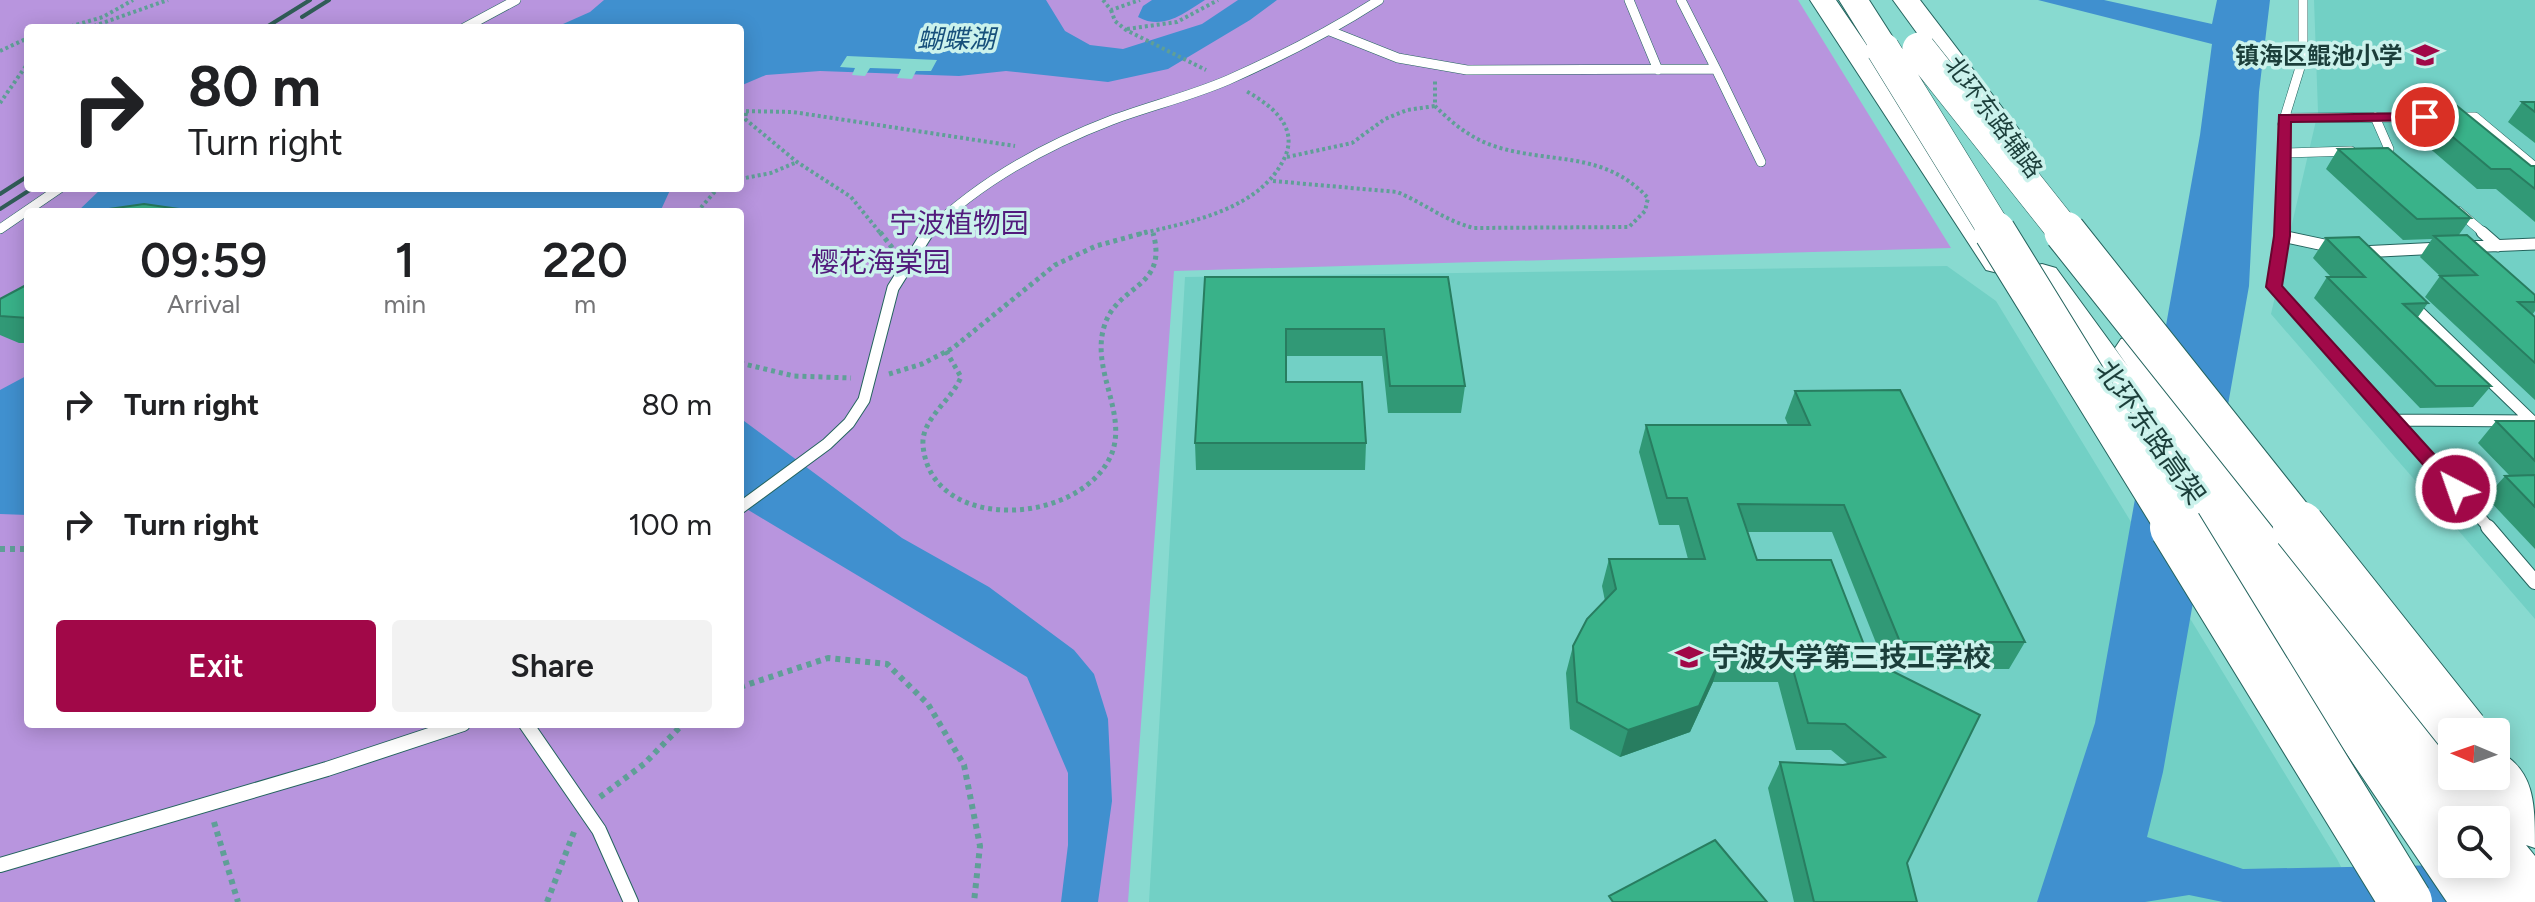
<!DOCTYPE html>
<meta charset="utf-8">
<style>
body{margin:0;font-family:Figtree,"Noto Sans SC",sans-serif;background:#f2f2f2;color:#202124;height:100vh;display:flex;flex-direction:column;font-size:30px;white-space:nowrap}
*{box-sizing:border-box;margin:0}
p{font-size:26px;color:#757577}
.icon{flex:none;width:44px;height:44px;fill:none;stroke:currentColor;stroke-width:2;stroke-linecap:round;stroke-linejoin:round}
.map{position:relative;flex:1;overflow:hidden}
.sheet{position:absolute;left:24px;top:208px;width:720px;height:520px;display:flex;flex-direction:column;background:#fff;border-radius:8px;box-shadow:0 4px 20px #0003}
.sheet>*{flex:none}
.banner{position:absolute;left:24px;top:24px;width:720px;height:168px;border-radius:8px;box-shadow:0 4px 20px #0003;background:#fff;color:#202124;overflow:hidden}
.needle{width:52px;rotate:272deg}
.tools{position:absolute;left:2438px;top:718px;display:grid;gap:16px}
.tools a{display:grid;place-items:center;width:72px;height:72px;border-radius:8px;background:#fff;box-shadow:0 4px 20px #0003;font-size:40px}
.pin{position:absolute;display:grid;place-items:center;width:68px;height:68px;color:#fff;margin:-34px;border:4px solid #fff;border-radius:50%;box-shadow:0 2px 8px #0007}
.me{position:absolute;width:88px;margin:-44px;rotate:319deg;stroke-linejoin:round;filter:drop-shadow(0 0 6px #0008)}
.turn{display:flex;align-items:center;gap:28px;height:168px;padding:0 32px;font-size:36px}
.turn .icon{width:104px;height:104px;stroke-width:2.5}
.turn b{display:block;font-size:56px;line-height:68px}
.eta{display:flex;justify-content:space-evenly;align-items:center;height:136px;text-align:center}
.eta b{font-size:48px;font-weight:600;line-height:56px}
.button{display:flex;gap:16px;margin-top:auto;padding:16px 32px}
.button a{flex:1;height:92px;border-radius:8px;background:#a10848;color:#fff;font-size:32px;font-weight:600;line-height:92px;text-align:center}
.button a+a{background:#f2f2f2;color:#202124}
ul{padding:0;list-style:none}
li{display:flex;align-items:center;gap:24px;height:120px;padding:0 32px}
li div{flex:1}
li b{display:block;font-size:30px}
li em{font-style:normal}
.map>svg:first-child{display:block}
.built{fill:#72d0c5}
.green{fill:#b895de;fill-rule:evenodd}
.water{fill:#4090cf}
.pier{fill:#88dad0}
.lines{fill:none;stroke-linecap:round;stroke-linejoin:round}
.lane-far2-casing{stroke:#24645e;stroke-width:10}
.lane-far1-casing{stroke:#24645e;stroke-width:13}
.lane-casing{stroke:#24645e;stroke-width:16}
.primary-casing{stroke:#24645e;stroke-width:2}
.highway-casing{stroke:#24645e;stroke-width:2}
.path-far2{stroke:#5f9f97;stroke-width:4;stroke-dasharray:3 3;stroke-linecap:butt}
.path-far1{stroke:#5f9f97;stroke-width:5;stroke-dasharray:4 4;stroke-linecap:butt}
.path{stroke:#5f9f97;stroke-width:6;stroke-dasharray:5 5;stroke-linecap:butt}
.lane-far2{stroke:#fff;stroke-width:9}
.lane-far1{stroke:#fff;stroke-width:11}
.lane{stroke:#fff;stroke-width:14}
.primary{fill:#fff;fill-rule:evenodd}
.highway{fill:#fff;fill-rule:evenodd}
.rail{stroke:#305c57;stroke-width:4}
.highway-bridge-far2-casing{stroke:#24645e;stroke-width:34;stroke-linecap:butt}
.highway-bridge-far1-casing{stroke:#24645e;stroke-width:43;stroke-linecap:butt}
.highway-bridge-casing{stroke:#24645e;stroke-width:54;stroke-linecap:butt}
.highway-bridge-far2{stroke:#fff;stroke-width:33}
.highway-bridge-far1{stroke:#fff;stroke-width:41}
.highway-bridge{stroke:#fff;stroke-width:52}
.wall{fill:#319976;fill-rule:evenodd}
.shaded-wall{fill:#287d60}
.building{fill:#39b289;stroke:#287d60;stroke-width:2}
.route{fill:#a10848;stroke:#69052f;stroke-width:2}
.labels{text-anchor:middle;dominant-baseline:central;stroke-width:7;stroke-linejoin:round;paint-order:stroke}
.far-poi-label{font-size:24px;font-weight:bold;fill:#1b3e3a;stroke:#cbf2ec;text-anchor:end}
.far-street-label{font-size:24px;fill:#1b3e3a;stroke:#cbf2ec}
.far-water-label{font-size:26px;font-style:italic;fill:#17507b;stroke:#cbf2ec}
.park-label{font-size:28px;fill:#521b7c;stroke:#cbf2ec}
.street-label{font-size:28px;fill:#1b3e3a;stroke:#cbf2ec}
.poi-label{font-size:28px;font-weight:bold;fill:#1b3e3a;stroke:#cbf2ec;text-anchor:start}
</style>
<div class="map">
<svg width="2535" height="902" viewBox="0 0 2535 902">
<rect width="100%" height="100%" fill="#88dad0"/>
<path class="built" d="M2314,0H2535V619L2271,314L2318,112Z
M1947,266L1996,301L2337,859L2359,902H1149L1185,277Z"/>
<path class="green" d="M0,0H1798L1951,248L1174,271L1128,902H0ZM28,28H740V188H28ZM28,212H740V724H28Z"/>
<path class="water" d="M604,0H1046L1065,31L1090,45L1123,49L1202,24L1238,0H1277L1250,20L1168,69L1108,82L1006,71L959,76L820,71L766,75L740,86V28H554L590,12Z
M1152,0H1205C1184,13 1163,31 1138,17L1143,6Z
M2038,0H2104L2212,24L2217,0H2270L2259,92L2249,286L2163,772L2147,837L2243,869L2496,864L2535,902H2223L2189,895L2145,902H2037L2095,723L2200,135L2212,44Z
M102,188H671L660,212H77Z
M28,375V515L0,514V390Z
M740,418L902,538L989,587L1074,650L1094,674L1108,719L1112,801L1098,902H1061L1068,845V773L1027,677L740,505Z"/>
<path class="pier" d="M847,56L937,60L931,71H916L912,79L897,78L901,69L870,68L865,76L852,75L855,68L840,67Z"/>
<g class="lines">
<g class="lane-far2-casing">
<path id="lane-far2" d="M1629,0L1658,70
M464,28L516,0
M1330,31L1398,58L1467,70L1716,69L1681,0
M1716,69L1761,162
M2375,117L2389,149
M2456,117H2475L2535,167
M2284,118L2414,117
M2282,153L2351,151
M2458,211L2485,234
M0,229L60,188
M926,234C978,183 1044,146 1112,120C1150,106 1191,96 1228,80C1280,57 1331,31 1379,0
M2282,234V126L2303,58V0"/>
</g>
<g class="lane-far1-casing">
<path id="lane-far1" d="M2282,232L2274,287L2396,420L2490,529
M2482,232L2498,246
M2282,236L2338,248
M2463,247L2535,244
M2360,252L2441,248
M2411,304L2535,424
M2396,420L2529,421
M740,508L827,444L849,423L864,400L893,288L928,232"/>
</g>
<g class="lane-casing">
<path id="lane" d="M2488,527L2535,582
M526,724L599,830L631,902
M0,865L327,769L463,724"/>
</g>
<g class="primary-casing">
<path id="primary" d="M1810,0H1836L2015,263L2010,270L1998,273L1986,270Z
M1893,0H1920L2030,144L2034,151L2030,158L2019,160L2008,158Z"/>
</g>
<g class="highway-casing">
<path id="highway" d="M1839,0H1869L1924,86L1919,93L1908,96L1897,93Z
M2042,264L2056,268L2129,368L2115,348L2121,339L2135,335L2149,339L2452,745V776H2496V750C2535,769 2535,803 2535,848L2526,845L2535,856V902H2447L2023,276L2028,268ZM2452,820H2496V864H2452Z"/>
</g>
<path class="path-far2" d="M1103,0L1111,10L1140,0
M1111,10L1115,21L1126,30L1206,70
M65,28L103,17L133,0
M88,28L168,0
M1127,29L1177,22L1218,0
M0,51L28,38
M0,103L28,63
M740,111L793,112L1015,146
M746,113L745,119L797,162L851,197L881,234
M1287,157L1352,143L1385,119L1407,110L1435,106
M740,179L771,173L797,162
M1273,181L1397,192C1424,203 1445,221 1474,228L1629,227L1645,211L1648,198C1603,149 1548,165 1491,145C1469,137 1451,122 1435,106V81
M697,212L718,188
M1139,234C1190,222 1259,210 1284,159C1300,127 1271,105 1246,91"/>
<path class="path-far1" d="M880,232L894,250
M946,351L961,377C952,400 921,419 923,445C930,535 1083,526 1112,453C1127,412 1091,370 1104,327C1116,284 1169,289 1153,233
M740,363L794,376L851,378
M889,374L922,364L953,348L1055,265L1096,246L1147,232"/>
<path class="path" d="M0,549H28
M740,687L828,658L887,664L928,704L964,765L980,846L974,902
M600,797L644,764L683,724
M214,822L238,902
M547,902L574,832"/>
<use href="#lane-far2" class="lane-far2"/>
<use href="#lane-far1" class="lane-far1"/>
<use href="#lane" class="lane"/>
<use href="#primary" class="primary"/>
<use href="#highway" class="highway"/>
<path class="rail" d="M302,17L329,0
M265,28L310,0
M0,194L28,176
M0,209L33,188"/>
<g class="highway-bridge-far2-casing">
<path id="highway-bridge-far2" d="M1883,49L1997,234
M1919,49L2066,234"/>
</g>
<g class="highway-bridge-far1-casing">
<path id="highway-bridge-far1" d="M1995,232L2178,529
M2065,232L2301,529"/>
</g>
<g class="highway-bridge-casing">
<path id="highway-bridge" d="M2176,527L2406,902
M2299,527L2462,732"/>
</g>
<use href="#highway-bridge-far2" class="highway-bridge-far2"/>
<use href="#highway-bridge-far1" class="highway-bridge-far1"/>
<use href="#highway-bridge" class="highway-bridge"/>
</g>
<path class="wall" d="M2411,102L2531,166H2535V222L2496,189H2477L2398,121Z
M2522,102H2535V143L2508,122Z
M2338,149L2471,218L2458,236L2535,295V311L2532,315L2535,317V400L2425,297L2440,276L2420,257L2432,239L2403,240L2326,169Z
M2326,238L2428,303L2418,317L2491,386L2473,407L2420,408L2314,298L2327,277H2331L2313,258Z
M1205,277H1448L1465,386L1461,413H1388L1382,356H1286V382L1366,443L1365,470H1196L1195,443Z
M28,284V343H19L0,335V299Z
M1795,391L2025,642L2009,669H1888L1907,863L1917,902H1794L1768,788L1780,762L1843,765L1848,764L1831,750H1796L1778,682H1713L1690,732L1620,757L1570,729L1566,673L1573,646L1605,601L1602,586L1609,559H1688L1679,525H1659L1639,452L1646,425H1788L1785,418ZM1747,532H1832L1886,668L1870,660L1757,560Z
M2496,421H2535V549L2486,497L2505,476H2510L2478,443Z"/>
<path class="shaded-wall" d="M1722,655L1713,682L1690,732L1620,757L1628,730Z"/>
<path class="building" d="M2451,101L2531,166H2535V189L2510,169H2491L2411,102Z
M2522,102H2535V112Z
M2388,148L2471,218L2417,219L2338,149Z
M144,204L193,211L195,212H101L109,209Z
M2467,235L2535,295V302H2518L2535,317V363L2440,276L2477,275L2434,236Z
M2359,237L2428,303L2403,304L2491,386H2436L2327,277H2365L2326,238Z
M1205,277H1448L1465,386H1390L1384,329H1286V382H1362L1366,443H1195Z
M28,284V318L0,316V299Z
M1900,390L2025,642H1900L1844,505L1738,504L1757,560H1831L1870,660L1980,715L1907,863L1917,902H1814L1780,762L1843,765L1885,757L1845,724L1808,723L1789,655H1722L1699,706L1628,730L1577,702L1573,646L1587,619L1616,589L1609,559H1705L1687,498H1667L1646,425H1810L1795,391Z
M2496,421H2535V461Z
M2535,475V507L2505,476Z
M1715,840L1767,902H1613L1609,896Z"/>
<path class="route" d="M2425,113L2430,114V120L2291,122L2290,236L2282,286L2462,485L2465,489L2462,494H2449L2266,287L2274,236L2279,115Z"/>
<defs>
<g id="school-bare" transform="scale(2.16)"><path d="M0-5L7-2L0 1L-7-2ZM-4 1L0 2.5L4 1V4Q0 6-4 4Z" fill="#a10848" stroke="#cbf2ec" stroke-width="2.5" paint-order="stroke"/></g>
<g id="university-bare" transform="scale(2.16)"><path d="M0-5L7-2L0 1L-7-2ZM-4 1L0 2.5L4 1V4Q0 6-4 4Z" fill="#a10848" stroke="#cbf2ec" stroke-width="2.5" paint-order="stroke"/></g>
</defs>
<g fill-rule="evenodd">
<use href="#school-bare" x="2425" y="55"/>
<use href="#university-bare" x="1689" y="657"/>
</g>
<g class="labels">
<g class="far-poi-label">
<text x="2403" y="55">镇海区鲲池小学</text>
</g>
<g class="far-street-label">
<text transform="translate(1994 117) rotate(53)">北环东路辅路</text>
</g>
<g class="far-water-label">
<text x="956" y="39">蝴蝶湖</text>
</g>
<g class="park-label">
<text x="959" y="223">宁波植物园</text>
<text x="881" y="262">樱花海棠园</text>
</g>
<g class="street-label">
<text transform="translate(2151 432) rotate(55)">北环东路高架</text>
</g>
<g class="poi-label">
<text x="1711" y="657">宁波大学第三技工学校</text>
</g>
</g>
</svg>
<div class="tools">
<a><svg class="needle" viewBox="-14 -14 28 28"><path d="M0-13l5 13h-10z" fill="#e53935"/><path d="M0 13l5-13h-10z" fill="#757577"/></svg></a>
<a><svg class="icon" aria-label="search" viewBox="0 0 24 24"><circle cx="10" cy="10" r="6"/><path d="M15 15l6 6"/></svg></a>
</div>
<div class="pin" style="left:2425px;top:117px;background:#d93025"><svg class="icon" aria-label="arrive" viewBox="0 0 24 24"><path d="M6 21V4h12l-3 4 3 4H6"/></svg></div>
<svg class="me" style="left:2456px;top:489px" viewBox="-20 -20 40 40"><circle r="17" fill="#a10848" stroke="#fff" stroke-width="3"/><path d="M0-11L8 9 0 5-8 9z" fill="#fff"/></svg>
<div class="banner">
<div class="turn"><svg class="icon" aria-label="right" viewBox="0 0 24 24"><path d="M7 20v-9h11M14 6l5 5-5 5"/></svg><div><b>80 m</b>Turn right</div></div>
</div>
<section class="sheet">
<div class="eta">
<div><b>09:59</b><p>Arrival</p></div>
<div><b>1</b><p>min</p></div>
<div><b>220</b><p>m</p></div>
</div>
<ul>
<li><svg class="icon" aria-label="right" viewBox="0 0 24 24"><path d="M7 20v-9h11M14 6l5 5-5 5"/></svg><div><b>Turn right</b></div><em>80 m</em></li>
<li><svg class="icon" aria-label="right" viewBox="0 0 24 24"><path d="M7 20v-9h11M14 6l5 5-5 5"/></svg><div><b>Turn right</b></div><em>100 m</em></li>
</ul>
<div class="button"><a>Exit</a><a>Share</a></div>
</section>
</div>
